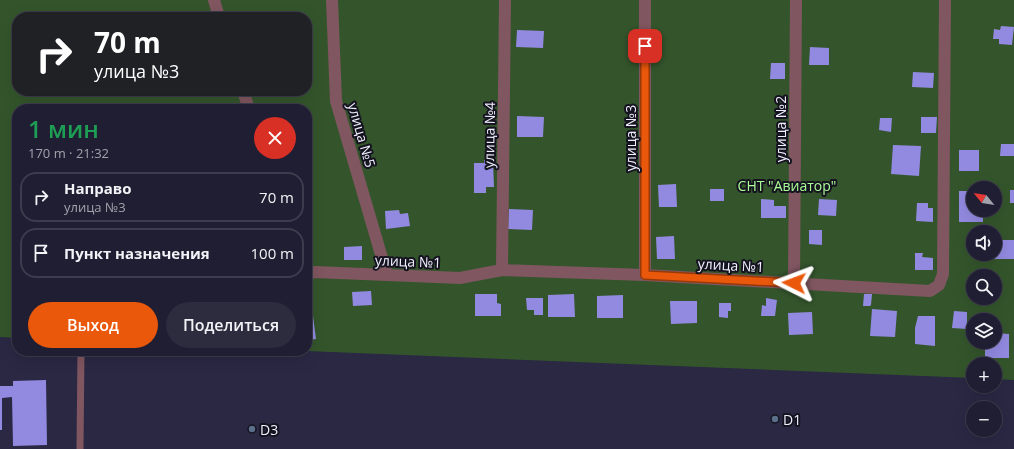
<!DOCTYPE html>
<html lang="ru">
<meta charset="utf-8">
<style>
body{margin:0;font-family:"Open Sans",sans-serif;background:#2d2b3e;color:#f1f3f6;height:100vh;display:flex;flex-direction:column;font-size:15px;white-space:nowrap}
*{box-sizing:border-box;margin:0}
p{font-size:13px;color:#a2a2ac}
.icon{flex:none;width:22px;height:22px;fill:none;stroke:currentColor;stroke-width:2;stroke-linecap:round;stroke-linejoin:round}
.map{position:relative;flex:1;overflow:hidden}
.drawer{position:absolute;left:12px;top:104px;width:300px;height:252px;display:flex;flex-direction:column;background:#201e32;border-radius:16px;box-shadow:0 4px 16px #0002,0 0 0 1px #3d3c4d}
.drawer>*{flex:none}
.banner{position:absolute;left:12px;top:12px;width:300px;height:84px;border-radius:16px;box-shadow:0 4px 16px #0002,0 0 0 1px #3d3c4d;background:#202124;color:#fff;overflow:hidden}
.needle{width:26px;rotate:300deg}
.fabs{position:absolute;left:966px;top:181px;display:grid;gap:8px}
.fabs a{display:grid;place-items:center;width:36px;height:36px;border-radius:50%;background:#201e32;box-shadow:0 4px 16px #0002,0 0 0 1px #3d3c4d;font-size:20px}
.pin{position:absolute;display:grid;place-items:center;width:34px;height:34px;color:#fff;margin:-17px;border-radius:8px;box-shadow:0 2px 6px #0006}
.me{position:absolute;width:44px;margin:-22px;rotate:273deg;stroke-linejoin:round;filter:drop-shadow(0 0 3px #0008)}
.turn{display:flex;align-items:center;gap:14px;height:84px;padding:0 16px;font-size:18px}
.turn .icon{width:52px;height:52px;stroke-width:2.5}
.turn b{display:block;font-size:28px;line-height:34px}
.round{display:grid;place-items:center;flex:none;width:42px;height:42px;border-radius:21px;background:#2d2b3e}
.head{display:flex;align-items:center;justify-content:space-between;height:68px;padding:0 16px}
h1{font-size:24px;font-weight:600;line-height:30px;color:#1e9e55}
.action{display:flex;gap:8px;margin-top:auto;padding:8px 16px}
.action a{flex:1;height:46px;border-radius:24px;background:#ea580c;color:#fff;font-size:16px;font-weight:600;line-height:46px;text-align:center}
.action a+a{background:#2d2b3e;color:#f1f3f6}
ul{padding:0;list-style:none}
li{display:flex;align-items:center;gap:12px;height:50px;margin:0 8px 6px;padding:0 8px;border:2px solid #3d3c4d;border-radius:16px}
li div{flex:1}
li b{display:block;font-size:15px}
li em{font-style:normal}
.map>svg:first-child{display:block}
.green{fill:#34552c;fill-rule:evenodd}
.building{fill:#928ae0}
.lines{fill:none;stroke-linecap:round;stroke-linejoin:round}
.lane{stroke:#805660;stroke-width:7}
.street{stroke:#805660;stroke-width:12}
.route-casing{stroke:#983908;stroke-width:10}
.route{stroke:#ea580c;stroke-width:7}
.service-dot{fill:#5c6f8a;stroke:#14131f;stroke-width:1.5}
.labels{text-anchor:middle;dominant-baseline:central;stroke-width:4;stroke-linejoin:round;paint-order:stroke}
.street-label{font-size:14px;fill:#f0f0fe;stroke:#14131f}
.park-label{font-size:14px;fill:#abfc97;stroke:#14131f}
.poi-label{font-size:14px;fill:#f0f0fe;stroke:#14131f;text-anchor:start}
</style>
<div class="map">
<svg width="1014" height="449" viewBox="0 0 1014 449">
<rect width="100%" height="100%" fill="#2a2843"/>
<path class="green" d="M0,0H1014V380L995,379V364H973V378L307,351V109H17V338L0,337ZM17,17H307V91H17ZM973,188H995V210H973ZM973,232H995V254H973ZM973,276H995V298H973ZM973,320H995V342H973Z"/>
<path class="building" d="M1001,26L1014,27L1012,45L999,44V39H993L994,29L1000,30Z
M517,30L544,31L543,48L516,47Z
M810,47L829,48V65H809Z
M771,63H785V79H770Z
M913,72L934,73L933,88L912,87Z
M517,116L544,117L543,137H517Z
M921,117H937L936,133H921Z
M880,118H892L891,132L879,130Z
M1001,144H1014V156H1000Z
M893,145L921,146L919,176L891,174Z
M959,150H979V171H959Z
M484,160H487V163H493L494,187H486V193H474V163H484Z
M676,184L677,207H659L658,185Z
M710,189H724V201H710Z
M1010,190H1014V203H1010Z
M959,191H973V210H983V222H959Z
M761,199L774,200V206H786V218H761Z
M819,199L837,200L836,216L818,215Z
M917,203H928V208H933V222L916,221Z
M509,209L533,210L532,230L508,229Z
M399,210L400,214L408,213L410,226L386,229L385,211Z
M809,230H822V245L809,244Z
M674,236L675,259H657L656,237Z
M995,240H1014V259H990V254H995Z
M362,246V260H344V247Z
M915,253H923L922,257L933,258V270H915Z
M371,291L372,305L353,306L352,292Z
M475,294H497V303L501,304V316H475Z
M574,294L575,317H548V295Z
M864,294H872L871,305L870,306H863Z
M623,295V318H597V296Z
M526,298H543V315H534V310H527Z
M766,298L777,300L775,316H761L762,305L766,306Z
M670,301H697V323L671,324Z
M719,303H731V311H728V318L719,317Z
M872,309L897,311L895,337L870,336Z
M954,311L967,312V329L952,328Z
M812,312L813,334L789,335L788,313Z
M313,316L316,339L307,340V317Z
M918,316H935V346L915,344V328Z
M995,333L1009,334V358H985V342H995Z
M46,380L47,445L13,446L12,397L2,398V430H0V386H13V381Z"/>
<g class="lines">
<path class="lane" d="M80,449L81,351"/>
<path class="street" d="M214,0L219,17
M332,0L336,101L387,275
M243,91L249,109
M502,270L505,0
M307,274L315,272L460,278L502,270L645,275L930,291L939,285L943,274L945,0
M645,275V0
M794,283L796,0"/>
</g>
<g class="lines">
<g class="route-casing">
<path id="route" d="M645,46V275L794,283"/>
</g>
<use href="#route" class="route"/>
</g>
<g class="service-dot">
<circle cx="775" cy="419" r="4"/>
<circle cx="252" cy="429" r="4"/>
</g>
<g class="labels">
<g class="street-label">
<text transform="translate(780 129) rotate(-90)">улица №2</text>
<text transform="translate(362 135) rotate(74)">улица №5</text>
<text transform="translate(489 135) rotate(-89)">улица №4</text>
<text transform="translate(630 138) rotate(-90)">улица №3</text>
<text transform="translate(408 261) rotate(2)">улица №1</text>
<text transform="translate(731 265) rotate(3)">улица №1</text>
</g>
<g class="park-label">
<text x="787" y="185">СНТ "Авиатор"</text>
</g>
<g class="poi-label">
<text x="783" y="419">D1</text>
<text x="260" y="429">D3</text>
</g>
</g>
</svg>
<div class="fabs">
<a><svg class="needle" viewBox="-14 -14 28 28"><path d="M0-13l5 13h-10z" fill="#e53935"/><path d="M0 13l5-13h-10z" fill="#a2a2ac"/></svg></a>
<a><svg class="icon" aria-label="sound" viewBox="0 0 24 24"><path d="M4 9h4l5-4v14l-5-4H4zM17 9q2 3 0 6"/></svg></a>
<a><svg class="icon" aria-label="search" viewBox="0 0 24 24"><circle cx="10" cy="10" r="6"/><path d="M15 15l6 6"/></svg></a>
<a><svg class="icon" aria-label="layers" viewBox="0 0 24 24"><path d="M12 4l9 5-9 5-9-5zM3 14l9 5 9-5"/></svg></a>
<a>+</a>
<a>−</a>
</div>
<div class="pin" style="left:645px;top:46px;background:#d93025"><svg class="icon" aria-label="arrive" viewBox="0 0 24 24"><path d="M6 21V4h12l-3 4 3 4H6"/></svg></div>
<svg class="me" style="left:794px;top:283px" viewBox="-20 -20 40 40"><path d="M0-17L14 15 0 8-14 15z" fill="#ea580c" stroke="#fff" stroke-width="4"/></svg>
<div class="banner">
<div class="turn"><svg class="icon" aria-label="right" viewBox="0 0 24 24"><path d="M7 20v-9h11M14 6l5 5-5 5"/></svg><div><b>70 m</b>улица №3</div></div>
</div>
<section class="drawer">
<div class="head"><div><h1>1 мин</h1><p>170 m · 21:32</p></div><a class="round" style="background:#d93025;color:#fff"><svg class="icon" aria-label="close" viewBox="0 0 24 24"><path d="M6 6l12 12M18 6L6 18"/></svg></a></div>
<ul>
<li><svg class="icon" aria-label="right" viewBox="0 0 24 24"><path d="M7 20v-9h11M14 6l5 5-5 5"/></svg><div><b>Направо</b><p>улица №3</p></div><em>70 m</em></li>
<li><svg class="icon" aria-label="arrive" viewBox="0 0 24 24"><path d="M6 21V4h12l-3 4 3 4H6"/></svg><div><b>Пункт назначения</b></div><em>100 m</em></li>
</ul>
<div class="action"><a>Выход</a><a>Поделиться</a></div>
</section>
</div>
